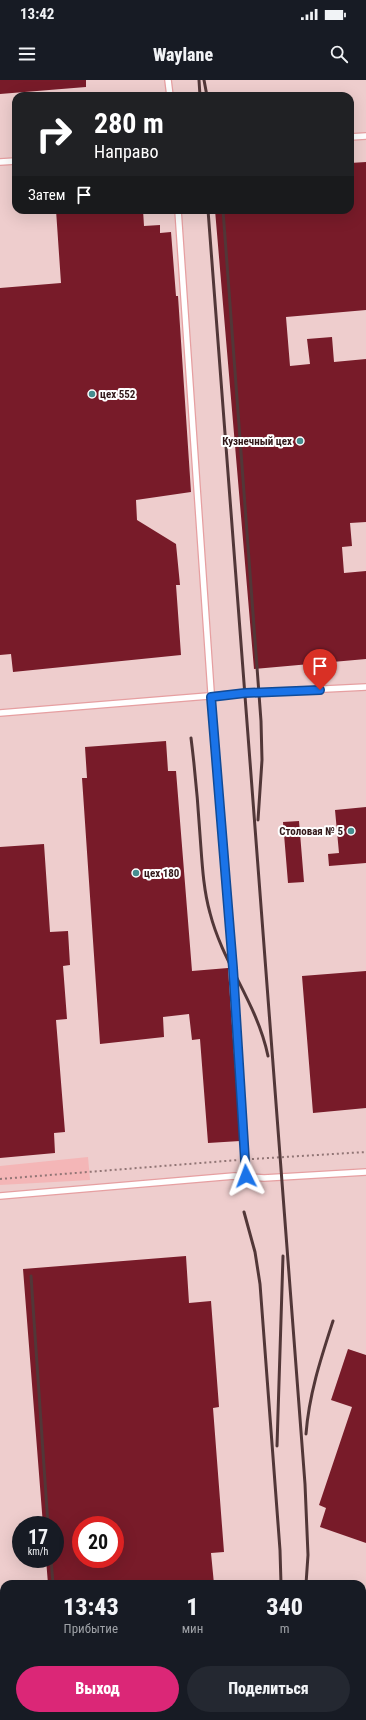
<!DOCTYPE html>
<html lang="ru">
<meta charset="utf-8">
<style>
body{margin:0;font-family:"Roboto Condensed",sans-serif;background:#242831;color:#f1f3f6;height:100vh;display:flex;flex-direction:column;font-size:15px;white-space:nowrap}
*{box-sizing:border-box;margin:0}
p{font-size:13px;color:#9ea1a6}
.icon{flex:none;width:22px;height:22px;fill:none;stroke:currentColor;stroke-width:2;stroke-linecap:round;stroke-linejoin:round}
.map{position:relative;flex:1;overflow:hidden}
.details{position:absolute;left:0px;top:1500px;width:366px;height:140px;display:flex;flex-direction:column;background:#171b24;border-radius:12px 12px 0 0;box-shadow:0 4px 16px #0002}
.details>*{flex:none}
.guide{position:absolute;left:12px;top:12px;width:342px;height:122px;border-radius:12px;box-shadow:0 4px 16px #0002;background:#202124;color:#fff;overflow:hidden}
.speed{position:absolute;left:12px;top:1436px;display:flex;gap:8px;font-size:20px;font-weight:700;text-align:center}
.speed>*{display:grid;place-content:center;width:52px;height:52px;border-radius:50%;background:#171b24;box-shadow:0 4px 16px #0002;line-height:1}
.speed small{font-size:10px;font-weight:400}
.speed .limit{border:6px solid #d22;background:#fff;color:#111}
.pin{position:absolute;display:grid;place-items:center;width:34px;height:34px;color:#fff;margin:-41px -17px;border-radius:50% 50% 50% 0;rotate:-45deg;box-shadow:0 0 4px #0007}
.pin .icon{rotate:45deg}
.me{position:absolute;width:44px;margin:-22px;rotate:357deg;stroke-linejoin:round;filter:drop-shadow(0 0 3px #0008)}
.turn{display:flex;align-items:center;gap:14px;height:84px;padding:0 16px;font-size:18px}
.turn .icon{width:52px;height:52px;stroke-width:2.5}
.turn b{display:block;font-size:28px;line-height:34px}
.then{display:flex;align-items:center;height:38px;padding:0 16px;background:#0003;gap:8px;font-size:15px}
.eta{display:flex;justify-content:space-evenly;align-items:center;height:68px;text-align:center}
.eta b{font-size:24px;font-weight:800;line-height:28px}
.button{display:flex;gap:8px;margin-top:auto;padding:8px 16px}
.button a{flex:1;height:46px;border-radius:24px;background:#db2777;color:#fff;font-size:16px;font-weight:800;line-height:46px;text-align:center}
.button a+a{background:#242831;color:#f1f3f6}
.status{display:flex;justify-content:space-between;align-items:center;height:28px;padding:0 20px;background:#171b24;direction:ltr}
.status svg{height:11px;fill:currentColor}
header{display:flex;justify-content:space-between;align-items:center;height:52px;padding:0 16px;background:#171b24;font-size:18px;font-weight:800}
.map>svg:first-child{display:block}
.built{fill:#eecdcd;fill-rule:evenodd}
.green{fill:#f4b6b7}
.building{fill:#781b29;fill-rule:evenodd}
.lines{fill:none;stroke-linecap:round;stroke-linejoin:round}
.service-casing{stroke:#e69fa1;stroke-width:8}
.path{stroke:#917575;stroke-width:2;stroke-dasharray:2 3;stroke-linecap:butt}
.service{stroke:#fff;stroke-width:5.5}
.rail{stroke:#523738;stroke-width:3}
.route-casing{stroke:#114b97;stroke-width:10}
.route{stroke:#1a73e8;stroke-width:7}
.poi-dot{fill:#458d8f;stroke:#fff;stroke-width:1.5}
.labels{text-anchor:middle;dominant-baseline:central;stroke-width:4;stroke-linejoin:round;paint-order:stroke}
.poi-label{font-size:11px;font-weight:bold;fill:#311718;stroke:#fff;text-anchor:start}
</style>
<div class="status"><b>13:42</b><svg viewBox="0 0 49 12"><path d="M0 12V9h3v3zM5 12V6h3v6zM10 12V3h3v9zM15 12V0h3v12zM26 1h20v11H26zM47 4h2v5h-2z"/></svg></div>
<header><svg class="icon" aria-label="menu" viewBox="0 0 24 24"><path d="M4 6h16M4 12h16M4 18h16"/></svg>Waylane<svg class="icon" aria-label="search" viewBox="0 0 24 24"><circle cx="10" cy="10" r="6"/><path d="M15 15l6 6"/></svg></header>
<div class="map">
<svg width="366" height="1640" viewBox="0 0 366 1640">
<rect width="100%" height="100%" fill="#fcdede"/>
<path class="built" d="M0,0H366V1640H0ZM16,16H350V130H16ZM21,1445H55V1479H21ZM81,1445H115V1479H81ZM4,1504H362V1636H4Z"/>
<path class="green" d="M88,1077L90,1100L0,1105V1086Z"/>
<path class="building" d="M0,0H86V7L0,14Z
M366,82V230L286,237L290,286L310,284L307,259L332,257L334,282L366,279V442L350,443L352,466L342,467L344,493L366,491V579L254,589L215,130H350V83Z
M56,130H143L144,146L160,145V153L171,152L176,216H178L191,412L136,420L137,440L176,464L180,505H176L181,575L13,592L11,574L0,575V208L61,203Z
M166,661L168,691H176L192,891L228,888L240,1061L208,1063L200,959L192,960L189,934L163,937L164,957L100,964L82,698H87L85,667Z
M366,727V783L329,786L328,774L339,773L335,730Z
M299,741L304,802L288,803L283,742Z
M44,764L50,852L68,851L70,885L63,886L67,939L56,940L65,1052L54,1053L55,1073L0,1078V767Z
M366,891V1028L313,1033L302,896Z
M186,1176L189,1223L211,1221L219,1327L213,1328L224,1472L211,1473L214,1504H48L46,1479H55V1445H43L23,1189ZM81,1445H115V1479H81Z
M348,1269L366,1275V1463L320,1447L326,1428L319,1425L352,1327L331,1320Z"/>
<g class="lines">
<g class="service-casing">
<path id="service" d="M168,0L170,16
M350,57L366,56
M0,82L16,81
M178,130L211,612L233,889L246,1096
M0,633L245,613L366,607
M0,1116L234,1096L264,1098L366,1092"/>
</g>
<path class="path" d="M252,1079L366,1072
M0,1099L238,1080"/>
<use href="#service" class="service"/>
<path class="rail" d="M199,0L200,16
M204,0L207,16
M208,130L305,1404L308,1475L306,1504
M223,130L261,641L262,680L258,740
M191,658C195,690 198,723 200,755C202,781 203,808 210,833C223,884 257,923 268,976
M244,1132L255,1172L260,1204L280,1470L281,1504
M31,1196L48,1445
M306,1354C309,1314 321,1278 333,1241
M277,1366L283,1176
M51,1479L53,1504
M0,1541L4,1606
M362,1565L366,1560
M6,1636V1640
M62,1636L63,1640
M141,1636V1640
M176,1636L177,1640
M250,1640L251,1636
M270,1640L271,1636
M301,1640L304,1636"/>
</g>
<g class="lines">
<g class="route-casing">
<path id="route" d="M246,1096L233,888L211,617L245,613L320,610"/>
</g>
<use href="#route" class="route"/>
</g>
<g class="poi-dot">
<circle cx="92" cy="314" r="4"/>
<circle cx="300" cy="361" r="4"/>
<circle cx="351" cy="751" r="4"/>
<circle cx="136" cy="793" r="4"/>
</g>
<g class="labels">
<g class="poi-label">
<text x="100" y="314">цех 552</text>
<text x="292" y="361" text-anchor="end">Кузнечный цех</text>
<text x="343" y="751" text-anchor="end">Столовая № 5</text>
<text x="144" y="793">цех 180</text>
</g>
</g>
</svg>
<div class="speed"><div>17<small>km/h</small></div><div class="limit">20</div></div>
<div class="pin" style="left:320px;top:610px;background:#d93025"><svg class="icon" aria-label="arrive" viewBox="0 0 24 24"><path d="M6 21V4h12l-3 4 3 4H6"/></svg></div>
<svg class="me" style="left:246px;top:1096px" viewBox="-20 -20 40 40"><path d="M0-17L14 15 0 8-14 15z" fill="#1a73e8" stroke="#fff" stroke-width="4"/></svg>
<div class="guide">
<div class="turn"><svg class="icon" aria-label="right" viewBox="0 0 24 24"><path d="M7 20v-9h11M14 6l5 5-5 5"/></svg><div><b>280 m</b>Направо</div></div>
<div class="then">Затем<svg class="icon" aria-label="arrive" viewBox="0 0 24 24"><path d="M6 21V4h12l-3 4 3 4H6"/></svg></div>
</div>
<section class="details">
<div class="eta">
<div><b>13:43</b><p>Прибытие</p></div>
<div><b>1</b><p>мин</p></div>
<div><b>340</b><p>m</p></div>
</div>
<div class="button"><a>Выход</a><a>Поделиться</a></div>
</section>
</div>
